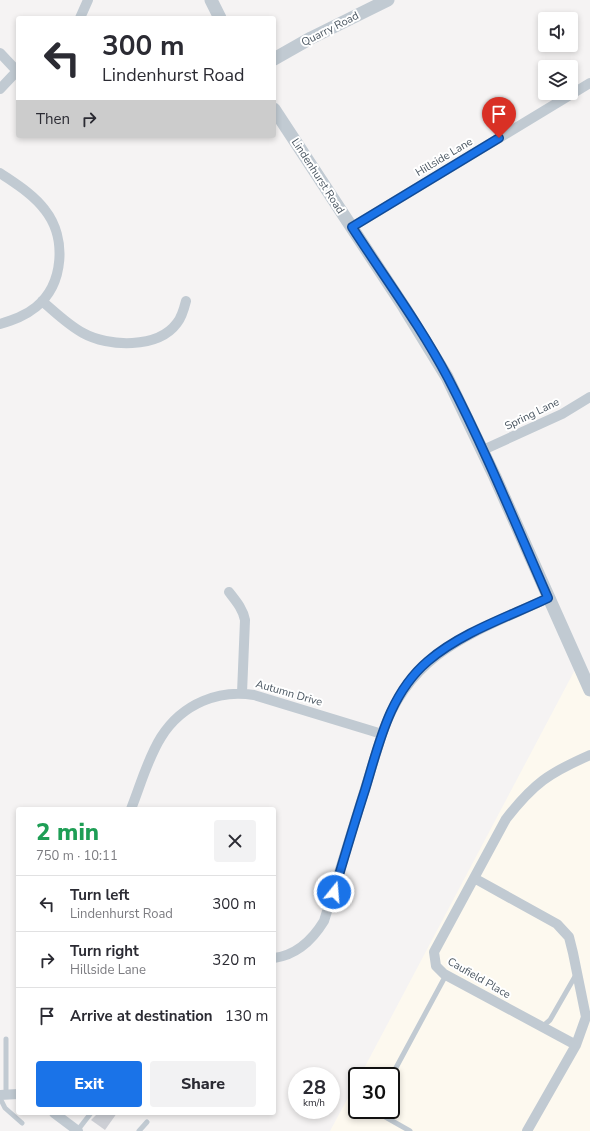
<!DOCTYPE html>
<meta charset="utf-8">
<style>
body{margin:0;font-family:"Nunito Sans",sans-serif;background:#f2f2f3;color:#2b2b33;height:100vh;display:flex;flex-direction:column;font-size:15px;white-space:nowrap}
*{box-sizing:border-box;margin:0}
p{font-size:13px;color:#7c7c81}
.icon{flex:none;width:22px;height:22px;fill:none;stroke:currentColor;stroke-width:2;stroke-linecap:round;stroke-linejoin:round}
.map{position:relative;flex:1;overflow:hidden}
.drawer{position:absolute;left:16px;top:807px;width:260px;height:308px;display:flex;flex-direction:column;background:#fff;border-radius:4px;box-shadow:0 2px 6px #0003}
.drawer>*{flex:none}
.hud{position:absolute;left:16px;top:16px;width:260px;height:122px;border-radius:4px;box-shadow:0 2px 6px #0003;background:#fff;color:#2b2b33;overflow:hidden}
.fabs{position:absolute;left:538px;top:12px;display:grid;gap:8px}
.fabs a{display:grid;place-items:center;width:40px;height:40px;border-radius:4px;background:#fff;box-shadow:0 2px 6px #0003;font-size:20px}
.speed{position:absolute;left:288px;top:1067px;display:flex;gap:8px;font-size:20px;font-weight:700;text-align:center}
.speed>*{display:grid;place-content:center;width:52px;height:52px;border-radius:50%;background:#fff;box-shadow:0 2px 6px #0003;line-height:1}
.speed small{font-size:10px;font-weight:400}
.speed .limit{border:2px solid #111;border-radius:6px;background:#fff;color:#111}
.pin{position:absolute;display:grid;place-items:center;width:34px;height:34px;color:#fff;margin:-41px -17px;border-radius:50% 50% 50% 0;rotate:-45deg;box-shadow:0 0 4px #0007}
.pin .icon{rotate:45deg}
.me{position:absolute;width:44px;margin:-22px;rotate:17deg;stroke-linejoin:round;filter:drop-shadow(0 0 3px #0008)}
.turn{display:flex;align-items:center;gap:14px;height:84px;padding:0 20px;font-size:18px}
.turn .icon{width:52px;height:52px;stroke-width:2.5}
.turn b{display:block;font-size:28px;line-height:34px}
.then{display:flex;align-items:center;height:38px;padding:0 20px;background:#0003;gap:8px;font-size:15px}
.round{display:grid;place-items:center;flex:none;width:42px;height:42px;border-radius:4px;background:#f2f2f3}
.headline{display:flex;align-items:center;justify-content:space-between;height:68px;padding:0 20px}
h1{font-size:24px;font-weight:800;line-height:30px;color:#1e9e55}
.action{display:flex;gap:8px;margin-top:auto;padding:8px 20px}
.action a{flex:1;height:46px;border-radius:4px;background:#1a73e8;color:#fff;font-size:16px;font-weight:800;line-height:46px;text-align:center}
.action a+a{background:#f2f2f3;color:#2b2b33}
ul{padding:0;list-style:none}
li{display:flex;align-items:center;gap:12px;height:56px;padding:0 20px;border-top:1px solid #e1e1e2}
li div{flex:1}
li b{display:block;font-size:15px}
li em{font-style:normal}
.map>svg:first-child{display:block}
.commercial{fill:#fdf9ef}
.building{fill:#cdcfd5}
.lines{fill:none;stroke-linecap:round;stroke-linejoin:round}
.service{stroke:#c1cad2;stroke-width:5}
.minor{stroke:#c1cad2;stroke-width:10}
.tertiary{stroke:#c1cad2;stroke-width:13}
.route-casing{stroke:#114b97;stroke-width:10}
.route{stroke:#1a73e8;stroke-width:7}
.labels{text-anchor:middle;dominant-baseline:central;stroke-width:4;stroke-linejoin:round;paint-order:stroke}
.street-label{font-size:11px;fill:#4a5661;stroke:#fff}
</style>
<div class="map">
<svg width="590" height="1131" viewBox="0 0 590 1131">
<rect width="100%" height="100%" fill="#f5f3f3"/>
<path class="commercial" d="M578,664L590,690V1131H330L357,1081V1110H391V1076H360Z"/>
<path class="building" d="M98,1113H117L105,1130L91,1120Z"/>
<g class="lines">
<path class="service" d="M542,1027L550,1020L577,973
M6,1039V1094
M391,1077L446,975
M0,1098L5,1108L22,1123
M377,1110L380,1114L410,1131
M77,1131L91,1113
M139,1131L147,1122"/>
<path class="minor" d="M80,18L88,0
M0,53L17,71
M0,89L18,70
M0,173C16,184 33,194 45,210C67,238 64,284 36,307C25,316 13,320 0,324
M352,227L590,83
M42,301C55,312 68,325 83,333C108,347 158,349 177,323C182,317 184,309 186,301
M483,450L562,414L590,397
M229,592C236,601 243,609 245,620L242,693
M131,809C148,766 156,721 203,701C219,694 236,692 254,695L382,734
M474,878L557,924L569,937L573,953L586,1017L576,1045L527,1131
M274,958C297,955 313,939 324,921L382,734C411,650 474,633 548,598
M576,1045L444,974L436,966L434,952L506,819C534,783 549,773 590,755
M0,1095L18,1094
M54,1113L78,1131"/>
<path class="tertiary" d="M211,0L220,18
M274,59L311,38L388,0
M274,109L404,307L447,377L495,477L590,690"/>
</g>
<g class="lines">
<g class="route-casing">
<path id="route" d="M334,892C344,858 354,824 365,790C379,744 389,694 428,661C462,632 508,617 548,598C516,525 485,449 448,378C420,325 384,277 352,227L499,138"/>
</g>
<use href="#route" class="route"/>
</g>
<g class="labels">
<g class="street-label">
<text transform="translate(330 29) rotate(-27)">Quarry Road</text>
<text transform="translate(444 157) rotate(-31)">Hillside Lane</text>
<text transform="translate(318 176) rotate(57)">Lindenhurst Road</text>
<text transform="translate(532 414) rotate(-26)">Spring Lane</text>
<text transform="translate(289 693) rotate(16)">Autumn Drive</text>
<text transform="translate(479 978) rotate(30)">Caufield Place</text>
</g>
</g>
</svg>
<div class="fabs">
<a><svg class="icon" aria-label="sound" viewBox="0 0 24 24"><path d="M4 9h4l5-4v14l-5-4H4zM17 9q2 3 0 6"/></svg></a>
<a><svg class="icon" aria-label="layers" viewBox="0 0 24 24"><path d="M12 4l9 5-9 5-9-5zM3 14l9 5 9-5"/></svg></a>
</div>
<div class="speed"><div>28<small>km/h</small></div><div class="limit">30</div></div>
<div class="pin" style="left:499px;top:138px;background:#d93025"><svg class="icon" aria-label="arrive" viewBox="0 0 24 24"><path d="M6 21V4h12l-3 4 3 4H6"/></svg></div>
<svg class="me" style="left:334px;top:892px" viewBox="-20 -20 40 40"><circle r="17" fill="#1a73e8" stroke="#fff" stroke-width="3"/><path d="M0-11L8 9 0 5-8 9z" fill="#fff"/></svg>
<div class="hud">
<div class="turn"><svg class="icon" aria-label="left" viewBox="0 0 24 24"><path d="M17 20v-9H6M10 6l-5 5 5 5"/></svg><div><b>300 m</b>Lindenhurst Road</div></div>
<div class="then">Then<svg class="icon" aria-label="right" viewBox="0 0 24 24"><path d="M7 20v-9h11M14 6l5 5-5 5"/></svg></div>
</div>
<section class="drawer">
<div class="headline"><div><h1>2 min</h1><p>750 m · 10:11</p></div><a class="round"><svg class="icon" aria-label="close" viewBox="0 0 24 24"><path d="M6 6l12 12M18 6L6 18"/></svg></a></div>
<ul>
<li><svg class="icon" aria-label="left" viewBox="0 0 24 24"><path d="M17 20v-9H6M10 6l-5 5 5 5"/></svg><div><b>Turn left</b><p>Lindenhurst Road</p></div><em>300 m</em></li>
<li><svg class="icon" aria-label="right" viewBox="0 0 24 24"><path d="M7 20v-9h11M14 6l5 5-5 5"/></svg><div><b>Turn right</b><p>Hillside Lane</p></div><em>320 m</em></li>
<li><svg class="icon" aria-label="arrive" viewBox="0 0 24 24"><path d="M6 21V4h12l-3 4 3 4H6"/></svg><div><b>Arrive at destination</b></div><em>130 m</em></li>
</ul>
<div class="action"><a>Exit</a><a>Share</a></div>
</section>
</div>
